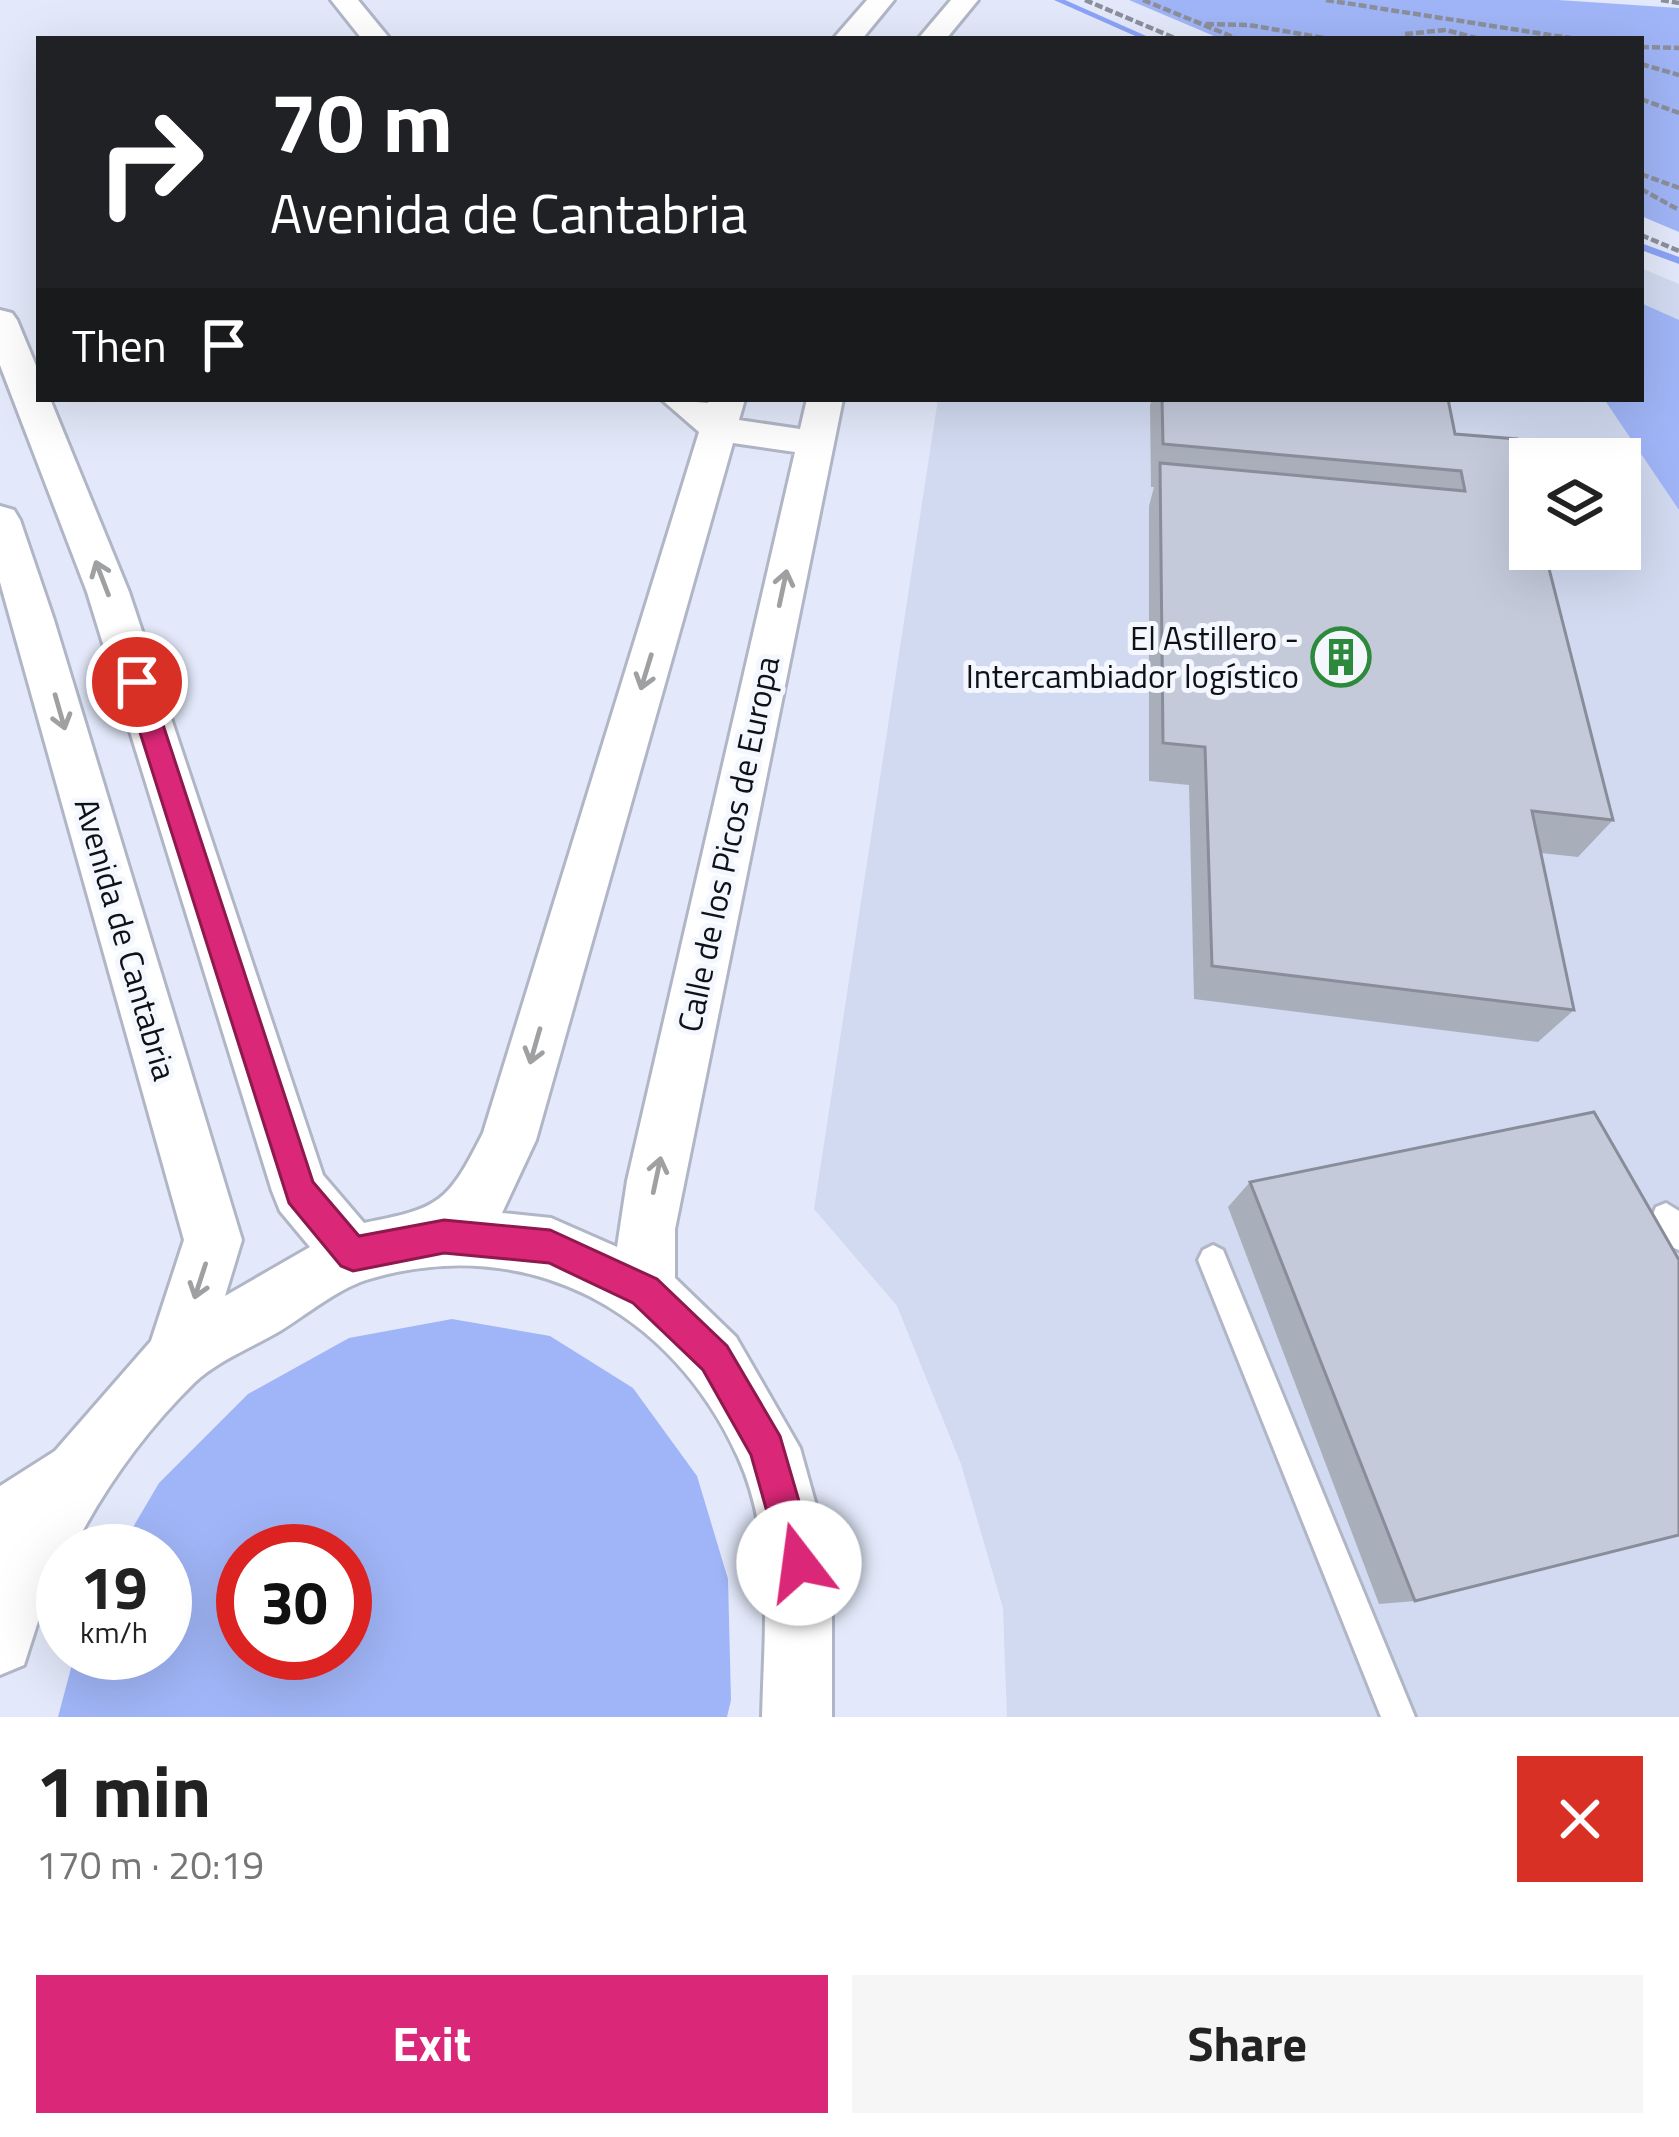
<!DOCTYPE html>
<meta charset="utf-8">
<style>
body{margin:0;font-family:"Titillium Web",sans-serif;background:#f6f6f6;color:#222;height:100vh;display:flex;flex-direction:column;font-size:45px;white-space:nowrap}
*{box-sizing:border-box;margin:0}
p{font-size:39px;color:#767676}
.icon{flex:none;width:66px;height:66px;fill:none;stroke:currentColor;stroke-width:2;stroke-linecap:round;stroke-linejoin:round}
.map{position:relative;height:1717px;overflow:hidden}
.details{display:flex;flex-direction:column;background:#fff;flex:1}
.details>*{flex:none}
.guide{position:absolute;left:36px;top:36px;width:1608px;height:366px;border-radius:0px;box-shadow:0 12px 48px #0002;background:#202124;color:#fff;overflow:hidden}
.tools{position:absolute;left:1509px;top:438px;display:grid;gap:24px}
.tools a{display:grid;place-items:center;width:132px;height:132px;border-radius:0px;background:#fff;box-shadow:0 12px 48px #0002;font-size:60px}
.speed{position:absolute;left:36px;top:1524px;display:flex;gap:24px;font-size:60px;font-weight:700;text-align:center}
.speed>*{display:grid;place-content:center;width:156px;height:156px;border-radius:50%;background:#fff;box-shadow:0 12px 48px #0002;line-height:1}
.speed small{font-size:30px;font-weight:400}
.speed .limit{border:18px solid #d22;background:#fff;color:#111}
.pin{position:absolute;display:grid;place-items:center;width:102px;height:102px;color:#fff;margin:-51px;border:6px solid #fff;border-radius:50%;box-shadow:0 3px 12px #0007}
.me{position:absolute;width:132px;margin:-66px;rotate:345deg;stroke-linejoin:round;filter:drop-shadow(0 0 9px #0008)}
.turn{display:flex;align-items:center;gap:42px;height:252px;padding:0 36px;font-size:54px}
.turn .icon{width:156px;height:156px;stroke-width:2.5}
.turn b{display:block;font-size:84px;line-height:102px}
.then{display:flex;align-items:center;height:114px;padding:0 36px;background:#0003;gap:24px;font-size:45px}
.round{display:grid;place-items:center;flex:none;width:126px;height:126px;border-radius:0px;background:#f6f6f6}
.head{display:flex;align-items:center;justify-content:space-between;height:204px;padding:0 36px}
h1{font-size:72px;font-weight:700;line-height:90px}
.cta{display:flex;gap:24px;margin-top:auto;padding:24px 36px}
.cta a{flex:1;height:138px;border-radius:0px;background:#db2777;color:#fff;font-size:48px;font-weight:700;line-height:138px;text-align:center}
.cta a+a{background:#f6f6f6;color:#222}
.map>svg:first-child{display:block}
.built{fill:#d1daf0;fill-rule:evenodd}
.green{fill:#a0b5f7;fill-rule:evenodd}
.lines{fill:none;stroke-linecap:round;stroke-linejoin:round}
.stream{fill:#8ba3f6;fill-rule:evenodd}
.lane-casing{stroke:#b0b6c6;stroke-width:6}
.street-casing{stroke:#b0b6c6;stroke-width:6}
.path{stroke:#8b8f9c;stroke-width:4.5;stroke-dasharray:8 3;stroke-linecap:butt}
.lane{fill:#fff;fill-rule:evenodd}
.street{fill:#fff;fill-rule:evenodd}
.wall{fill:#a9aebb}
.building{fill:#c4cada;stroke:#898d99;stroke-width:3}
.oneway{stroke:#9fa0a2}
.route{fill:#db2777;stroke:#8e194d;stroke-width:3}
.labels{text-anchor:middle;dominant-baseline:central;stroke-width:10;stroke-linejoin:round;paint-order:stroke}
.poi-label{font-size:33px;fill:#0f1117;stroke:#f4f7fe;text-anchor:end}
.street-label{font-size:33px;fill:#0f1117;stroke:#f4f7fe}
</style>
<div class="map">
<svg width="1679" height="1717" viewBox="0 0 1679 1717">
<rect width="100%" height="100%" fill="#e3e9fa"/>
<path class="built" d="M1641,268L1679,284V1717H1007L1003,1608L961,1464L897,1306L814,1209L938,399H1641ZM1530,459H1620V549H1530Z"/>
<path class="green" d="M1129,0H1558L1679,8V232L1641,216V39H1221Z
M1641,303L1679,320V510L1604,399H1641Z
M452,1319L550,1336L633,1388L697,1476L728,1579L731,1700L727,1717H58L75,1653H165V1551H119L159,1483L248,1394L349,1338ZM243,1551H345V1653H243Z"/>
<g class="lines">
<path class="stream" d="M1054,0H1065L1153,39H1142Z
M1641,243L1679,257V264L1641,250Z"/>
<g class="lane-casing">
<path id="lane" d="M1666,1203L1679,1211V1250L1669,1246L1652,1217L1656,1207Z
M1213,1245L1223,1250L1415,1717H1381L1198,1260L1203,1250Z"/>
</g>
<g class="street-casing">
<path id="street" d="M331,0H358L390,39H362Z
M867,0H894L862,39H833Z
M951,0H978L946,39H918Z
M0,310L12,313L17,320L39,373V399H50L129,592L323,1175L364,1223C440,1208 447,1204 483,1133L699,432L661,399L708,403L709,399H745L739,420L800,429L807,399H843L675,1229V1278L736,1337L800,1448L832,1563V1717H762C764,1631 775,1538 738,1457C671,1309 524,1231 366,1280C336,1290 306,1315 280,1331C253,1347 217,1361 194,1383C145,1431 103,1490 72,1551H63V1568L41,1612L24,1665L0,1675V1486L55,1451L151,1341L184,1240L0,582V506L14,510L20,520L54,620L242,1240L225,1296L310,1247L280,1211L272,1191L87,592L0,365ZM733,443L795,452L627,1181L617,1247L551,1218L502,1213L536,1140Z"/>
</g>
<path class="path" d="M1085,0L1177,39
M1143,0L1238,39
M1326,0L1576,39
M1661,0L1679,3
M1206,24L1249,25L1330,39
M1405,34L1446,30L1480,39
M1641,47L1679,48
M1641,64L1679,75
M1641,99L1679,113
M1641,174L1679,188
M1641,189L1679,210
M1641,235L1679,251"/>
<use href="#lane" class="lane"/>
<use href="#street" class="street"/>
</g>
<path class="wall" d="M1152,399H1448L1455,434L1613,820L1578,857L1541,853L1574,1010L1538,1042L1194,999L1189,785L1149,781V506L1154,487H1151L1150,405Z
M1250,1182L1415,1601L1379,1604L1228,1207Z"/>
<path class="building" d="M1162,399H1448L1455,434L1517,439L1530,492V549H1544L1613,820L1532,811L1574,1010L1212,966L1205,747L1163,743L1160,463L1465,491L1461,471L1163,444Z
M1594,1112L1679,1260V1535L1415,1601L1250,1182Z"/>
<defs><path id="oneway-shaft" d="M-6 0H5M1.5-3L5.5 0L1.5 3" fill="none" stroke-width="1.6" stroke-linecap="round" stroke-linejoin="round" transform="scale(3)"/></defs>
<g class="oneway">
<use href="#oneway-shaft" transform="translate(102 578) rotate(-111)"/>
<use href="#oneway-shaft" transform="translate(783 588) rotate(-78)"/>
<use href="#oneway-shaft" transform="translate(646 672) rotate(107)"/>
<use href="#oneway-shaft" transform="translate(60 712) rotate(74)"/>
<use href="#oneway-shaft" transform="translate(535 1046) rotate(106)"/>
<use href="#oneway-shaft" transform="translate(657 1175) rotate(-78)"/>
<use href="#oneway-shaft" transform="translate(200 1281) rotate(108)"/>
</g>
<path class="route" d="M137,673L149,682L313,1182L359,1236L444,1220L550,1230L657,1279L727,1346L780,1436L817,1563L812,1576L799,1582L785,1576L751,1455L703,1370L633,1303L549,1263L444,1253L353,1271L341,1266L289,1203L124,682Z"/>
<defs>
<g id="building-ring" transform="scale(3)"><circle r="9.5" fill="#f4f7fe" stroke="#2d893b" stroke-width="1.5"/><path d="M-4-6H4V6H1V3H-1V6H-4ZM-2.5-4.3h1.7v1.8h-1.7ZM.8-4.3h1.7v1.8H.8ZM-2.5-1h1.7V.8h-1.7ZM.8-1h1.7V.8H.8Z" fill="#2d893b"/></g>
</defs>
<g fill-rule="evenodd">
<use href="#building-ring" x="1341" y="657"/>
</g>
<g class="labels">
<g class="poi-label">
<text x="1299" y="638">El Astillero -<tspan x="1299" dy="38">Intercambiador logístico</tspan></text>
</g>
<g class="street-label">
<text transform="translate(728 844) rotate(-78)">Calle de los Picos de Europa</text>
<text transform="translate(126 939) rotate(74)">Avenida de Cantabria</text>
</g>
</g>
</svg>
<div class="tools">
<a><svg class="icon" aria-label="layers" viewBox="0 0 24 24"><path d="M12 4l9 5-9 5-9-5zM3 14l9 5 9-5"/></svg></a>
</div>
<div class="speed"><div>19<small>km/h</small></div><div class="limit">30</div></div>
<div class="pin" style="left:137px;top:682px;background:#d93025"><svg class="icon" aria-label="arrive" viewBox="0 0 24 24"><path d="M6 21V4h12l-3 4 3 4H6"/></svg></div>
<svg class="me" style="left:799px;top:1563px" viewBox="-20 -20 40 40"><circle r="19" fill="#fff"/><path d="M0-13L10 11 0 6-10 11z" fill="#db2777"/></svg>
<div class="guide">
<div class="turn"><svg class="icon" aria-label="right" viewBox="0 0 24 24"><path d="M7 20v-9h11M14 6l5 5-5 5"/></svg><div><b>70 m</b>Avenida de Cantabria</div></div>
<div class="then">Then<svg class="icon" aria-label="arrive" viewBox="0 0 24 24"><path d="M6 21V4h12l-3 4 3 4H6"/></svg></div>
</div>
</div>
<section class="details">
<div class="head"><div><h1>1 min</h1><p>170 m · 20:19</p></div><a class="round" style="background:#d93025;color:#fff"><svg class="icon" aria-label="close" viewBox="0 0 24 24"><path d="M6 6l12 12M18 6L6 18"/></svg></a></div>
<div class="cta"><a>Exit</a><a>Share</a></div>
</section>
